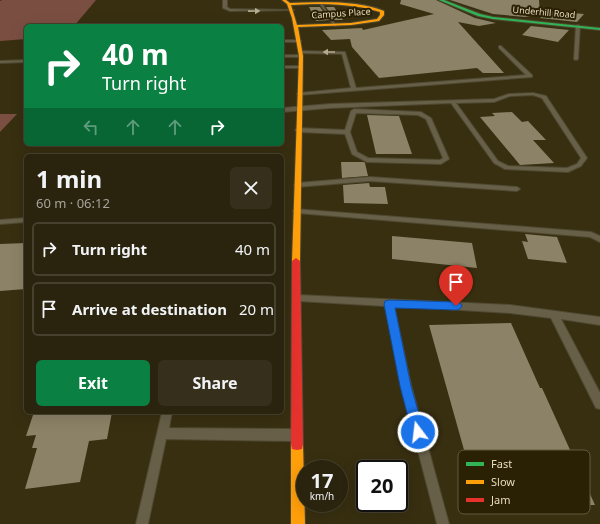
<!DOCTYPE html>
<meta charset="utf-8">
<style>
body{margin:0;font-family:"Noto Sans",sans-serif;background:#362f1b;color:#f1f3f6;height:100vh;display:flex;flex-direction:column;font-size:15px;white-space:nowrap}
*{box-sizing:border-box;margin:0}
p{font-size:13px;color:#a5a49d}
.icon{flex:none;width:22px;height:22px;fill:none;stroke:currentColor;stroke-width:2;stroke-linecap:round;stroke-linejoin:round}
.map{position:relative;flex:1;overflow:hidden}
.drawer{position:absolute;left:24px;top:154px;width:260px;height:260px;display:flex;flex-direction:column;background:#2a230d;border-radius:6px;box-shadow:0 4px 16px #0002,0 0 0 1px #46402e}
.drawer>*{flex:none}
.hud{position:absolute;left:24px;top:24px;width:260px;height:122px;border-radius:6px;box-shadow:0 4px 16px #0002,0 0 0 1px #46402e;background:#0b8043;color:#fff;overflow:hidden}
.speed{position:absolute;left:296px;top:460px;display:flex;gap:8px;font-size:20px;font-weight:700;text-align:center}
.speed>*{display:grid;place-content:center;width:52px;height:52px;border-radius:50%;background:#2a230d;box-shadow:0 4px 16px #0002,0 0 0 1px #46402e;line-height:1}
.speed small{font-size:10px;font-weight:400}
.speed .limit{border:2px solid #111;border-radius:6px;background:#fff;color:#111}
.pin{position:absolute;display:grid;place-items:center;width:34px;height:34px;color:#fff;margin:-41px -17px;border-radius:50% 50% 50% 0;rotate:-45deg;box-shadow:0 0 4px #0007}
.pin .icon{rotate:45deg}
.me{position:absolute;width:44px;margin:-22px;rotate:345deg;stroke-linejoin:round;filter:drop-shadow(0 0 3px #0008)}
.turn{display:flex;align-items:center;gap:14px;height:84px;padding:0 12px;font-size:18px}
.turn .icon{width:52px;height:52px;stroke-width:2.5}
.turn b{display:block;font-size:28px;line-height:34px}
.lanes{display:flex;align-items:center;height:38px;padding:0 12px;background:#0003;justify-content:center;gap:20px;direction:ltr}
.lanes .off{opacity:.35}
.round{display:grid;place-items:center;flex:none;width:42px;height:42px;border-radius:6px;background:#362f1b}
.overview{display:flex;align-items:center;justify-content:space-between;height:68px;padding:0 12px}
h1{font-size:24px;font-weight:700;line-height:30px}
.primary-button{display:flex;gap:8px;margin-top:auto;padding:8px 12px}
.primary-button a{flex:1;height:46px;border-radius:6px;background:#0b8043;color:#fff;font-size:16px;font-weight:700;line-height:46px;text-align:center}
.primary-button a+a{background:#362f1b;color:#f1f3f6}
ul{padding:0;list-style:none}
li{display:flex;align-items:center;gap:12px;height:54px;margin:0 8px 6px;padding:0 4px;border:2px solid #46402e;border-radius:6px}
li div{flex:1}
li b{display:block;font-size:15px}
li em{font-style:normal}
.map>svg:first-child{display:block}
.green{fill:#7b4e42}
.building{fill:#8b8267}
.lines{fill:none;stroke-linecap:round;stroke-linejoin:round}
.lane-casing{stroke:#4f4832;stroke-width:2}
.fast-casing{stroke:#4f4832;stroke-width:2}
.slow-casing{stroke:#4f4832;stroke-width:2}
.jam-casing{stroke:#4f4832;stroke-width:2}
.lane{fill:#675f47;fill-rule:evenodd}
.fast{fill:#30b455;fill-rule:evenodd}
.slow{fill:#ff9f0a;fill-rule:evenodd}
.jam{fill:#e5322d;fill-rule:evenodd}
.oneway{fill:#b5ab8e}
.route{fill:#1a73e8;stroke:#114b97}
.labels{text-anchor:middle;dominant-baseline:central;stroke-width:4;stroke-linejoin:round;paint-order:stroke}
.far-street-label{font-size:9px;fill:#e9ddbd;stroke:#2a2004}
.key{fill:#2a2004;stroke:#63593c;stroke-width:1}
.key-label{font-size:11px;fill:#e9ddbd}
</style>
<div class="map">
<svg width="600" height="524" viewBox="0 0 600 524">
<rect width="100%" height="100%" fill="#382f11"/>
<path class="green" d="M2,0H96L74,26H26V39L0,41V1Z
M0,114H17L0,132Z"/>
<path class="building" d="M401,0H436L475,18L496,23L479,26L458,22L504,73H483L477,68L379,78L352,47L350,39L331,40L322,30L362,28L363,30L434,14L400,4Z
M450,0H539L540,14L525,17L493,14Z
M309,7H320L329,20L316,21Z
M326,7H334L343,20H334Z
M548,11L584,14L577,22L540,18Z
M531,26L569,30L558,42L522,35Z
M512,112L522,122L528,121L546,140H533L554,163L520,165L480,117L495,116L492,113Z
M367,115L399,116L412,154H376Z
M341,162H364L365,163L368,176L342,178Z
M369,183L370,187H385L388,204L344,203L343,185Z
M525,234L557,237L567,263L528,259L522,241L528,242Z
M392,236L472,243L477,268L392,259Z
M26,243V289L0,291V244Z
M511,323L540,388H542L595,505L480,507L429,325Z
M34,412H112L107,439L89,441L80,482L25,489L37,448H32L36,435L26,436Z"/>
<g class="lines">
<g class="lane-casing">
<path id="lane" d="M223,0H227V7L230,9L294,10L230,11L223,8Z
M319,2H321L336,26H334Z
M578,25L580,26L578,59L576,60L574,59L576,26Z
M282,40H299L301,41L299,42H282Z
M499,46H501L532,75V77L299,95L297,94L299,93L351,88L342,54L299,53L300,51L345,52L356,88L526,75L499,48Z
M282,55H301L303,56L301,57H282Z
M26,60V62L0,63V61Z
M282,66H300L302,67L300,68H282Z
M533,93L546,96L587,158L581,166L568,172L505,169L494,163L451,103L330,108L282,112V108L330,104L494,99L509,94ZM533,95L542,98L581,158L577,164L567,168L508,166L498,161L456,103L494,102L510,96Z
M354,109L421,112L431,118L449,159L441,164L367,162L352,154L345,134L298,132L295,130L298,128L345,130L351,111ZM356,113L418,115L426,119L443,158L440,160L368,158L357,152L350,132Z
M370,177L517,187L520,189L517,191L370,181L297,187L294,185L297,183Z
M295,209L591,232L600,236V242L590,237L297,213L293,211Z
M26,218V222L0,224V220Z
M298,295L510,305L600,317V325L561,319L600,393V409L596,408L551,318L510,313L394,306L411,385L449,524H437L401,385L385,306L298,301L295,300L294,298L295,296Z
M162,412H172L169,428L293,429L297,431L299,435L297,439L293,441L166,439L148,524H136Z"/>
</g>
<g class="fast-casing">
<path id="fast" d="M439,0H444L480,14L493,17L600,28V30L493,19L478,16Z"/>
</g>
<g class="slow-casing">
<path id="slow" d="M282,0H286L290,3C318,2 359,0 384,11V15L379,21L351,25L298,27L303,56L300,261L296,264L292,261L299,56L292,18L287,4ZM313,4C336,4 358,5 380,12V15L377,19L351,23L297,25L291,5Z
M297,438L302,439L303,444L305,524H291V444L292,439Z"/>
</g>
<g class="jam-casing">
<path id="jam" d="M296,258L300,261L303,444L302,449L297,450L292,449L291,444L292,261Z"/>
</g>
<use href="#lane" class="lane"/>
<use href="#fast" class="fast"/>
<use href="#slow" class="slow"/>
<use href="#jam" class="jam"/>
</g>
<defs><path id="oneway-solid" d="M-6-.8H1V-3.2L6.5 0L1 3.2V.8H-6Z"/></defs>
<g class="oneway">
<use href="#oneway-solid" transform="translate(254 11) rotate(-1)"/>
<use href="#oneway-solid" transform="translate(329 52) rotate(-180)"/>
</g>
<path class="route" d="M389,300L456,302L460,303L462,306L460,309L456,310L395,308L411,386L424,432L422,436L418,438L413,436L412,432L400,386L384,304L385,301Z"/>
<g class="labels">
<g class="far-street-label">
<text transform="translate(544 12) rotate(5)">Underhill Road</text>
<text transform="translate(341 13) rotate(-4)">Campus Place</text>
</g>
</g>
<rect x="458" y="450" width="132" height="64" rx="6" class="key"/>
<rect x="466" y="462" width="18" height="4" fill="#30b455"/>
<rect x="466" y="480" width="18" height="4" fill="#ff9f0a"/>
<rect x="466" y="498" width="18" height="4" fill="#e5322d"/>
<g class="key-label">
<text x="491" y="468">Fast</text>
<text x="491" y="486">Slow</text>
<text x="491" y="504">Jam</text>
</g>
</svg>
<div class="speed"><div>17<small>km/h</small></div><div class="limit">20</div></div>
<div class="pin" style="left:456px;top:306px;background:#d93025"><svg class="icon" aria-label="arrive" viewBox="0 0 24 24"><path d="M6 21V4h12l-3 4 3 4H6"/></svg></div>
<svg class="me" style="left:418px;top:432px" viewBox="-20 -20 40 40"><circle r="17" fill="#1a73e8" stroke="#fff" stroke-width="3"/><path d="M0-11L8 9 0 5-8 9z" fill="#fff"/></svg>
<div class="hud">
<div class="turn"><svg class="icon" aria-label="right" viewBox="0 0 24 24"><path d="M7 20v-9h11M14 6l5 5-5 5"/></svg><div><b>40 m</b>Turn right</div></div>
<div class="lanes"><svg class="icon off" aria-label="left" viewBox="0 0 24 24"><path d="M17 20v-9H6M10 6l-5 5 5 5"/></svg><svg class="icon off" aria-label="ahead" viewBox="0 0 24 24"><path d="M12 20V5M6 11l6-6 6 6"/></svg><svg class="icon off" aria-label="ahead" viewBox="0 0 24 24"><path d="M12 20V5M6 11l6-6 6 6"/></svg><svg class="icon" aria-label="right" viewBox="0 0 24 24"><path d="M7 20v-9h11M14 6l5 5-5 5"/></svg></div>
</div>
<section class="drawer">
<div class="overview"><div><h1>1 min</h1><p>60 m · 06:12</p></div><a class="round"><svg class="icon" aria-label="close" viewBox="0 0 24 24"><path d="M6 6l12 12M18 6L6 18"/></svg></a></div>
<ul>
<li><svg class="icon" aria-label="right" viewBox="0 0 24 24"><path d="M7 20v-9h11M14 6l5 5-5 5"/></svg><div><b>Turn right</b></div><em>40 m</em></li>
<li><svg class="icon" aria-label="arrive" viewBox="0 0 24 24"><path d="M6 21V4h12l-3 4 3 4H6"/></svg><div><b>Arrive at destination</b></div><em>20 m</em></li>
</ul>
<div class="primary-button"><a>Exit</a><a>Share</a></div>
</section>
</div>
